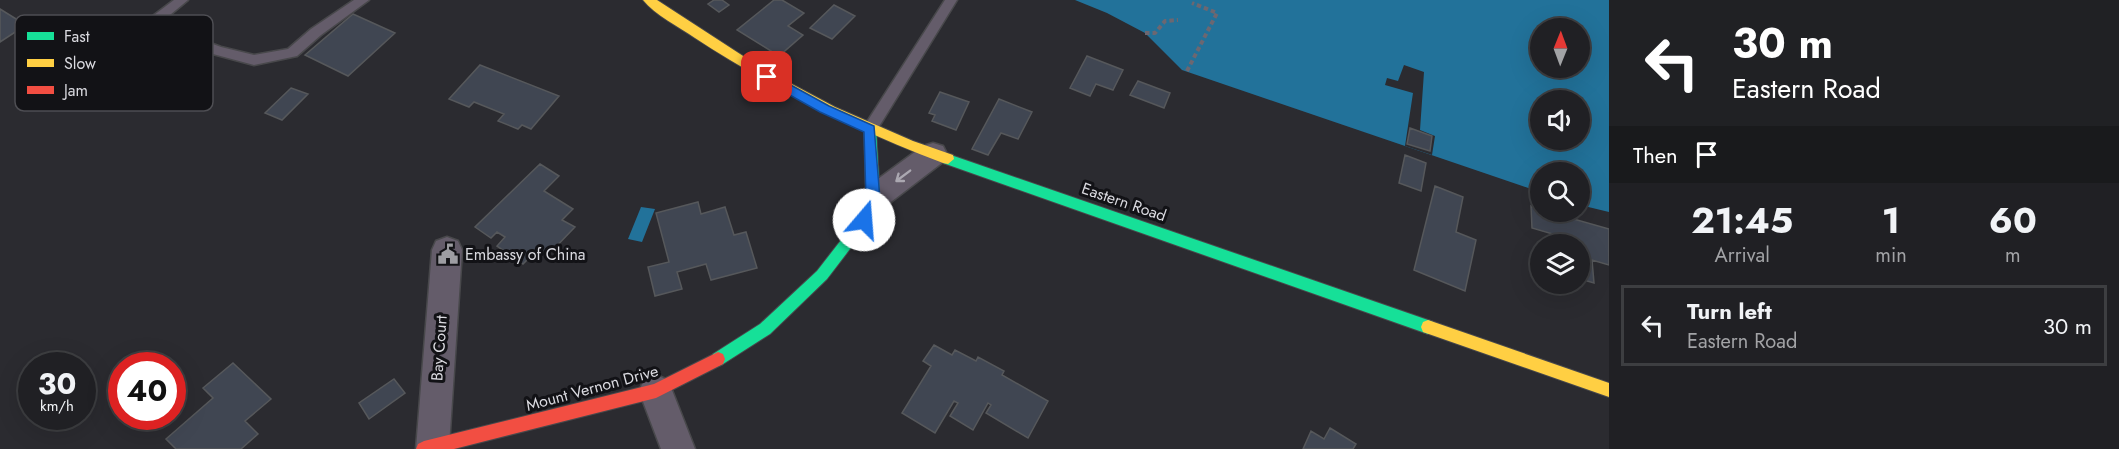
<!DOCTYPE html>
<style>
body{margin:0;font-family:Jost,sans-serif;background:#2d2d31;color:#f1f3f6;height:100vh;display:flex;flex-direction:column;font-size:22px;white-space:nowrap}
*{box-sizing:border-box;margin:0}
p{font-size:20px;color:#a2a3a6}
.icon{flex:none;width:33px;height:33px;fill:none;stroke:currentColor;stroke-width:2;stroke-linecap:round;stroke-linejoin:round}
.map{position:relative;flex:1;overflow:hidden}
.details{display:flex;flex-direction:column;background:#202024;width:510px}
.details>*{flex:none}
.top-card{background:#202124;color:#fff;overflow:hidden}
.needle{width:39px;rotate:1deg}
.fabs{position:absolute;left:1530px;top:18px;display:grid;gap:12px}
.fabs a{display:grid;place-items:center;width:60px;height:60px;border-radius:50%;background:#202024;box-shadow:0 6px 24px #0002,0 0 0 2px #3d3e41;font-size:30px}
.speed{position:absolute;left:18px;top:352px;display:flex;gap:12px;font-size:30px;font-weight:700;text-align:center}
.speed>*{display:grid;place-content:center;width:78px;height:78px;border-radius:50%;background:#202024;box-shadow:0 6px 24px #0002,0 0 0 2px #3d3e41;line-height:1}
.speed small{font-size:15px;font-weight:400}
.speed .limit{border:9px solid #d22;background:#fff;color:#111}
.pin{position:absolute;display:grid;place-items:center;width:51px;height:51px;color:#fff;margin:-26px;border-radius:12px;box-shadow:0 3px 9px #0006}
.me{position:absolute;width:66px;margin:-33px;rotate:18deg;stroke-linejoin:round;filter:drop-shadow(0 0 4px #0008)}
.turn{display:flex;align-items:center;gap:21px;height:126px;padding:0 24px;font-size:27px}
.turn .icon{width:78px;height:78px;stroke-width:2.5}
.turn b{display:block;font-size:42px;line-height:51px}
.then{display:flex;align-items:center;height:57px;padding:0 24px;background:#0003;gap:12px;font-size:22px}
.eta{display:flex;justify-content:space-evenly;align-items:center;height:102px;text-align:center}
.eta b{font-size:36px;font-weight:700;line-height:42px}
ul{padding:0;list-style:none}
li{display:flex;align-items:center;gap:18px;height:81px;margin:0 12px 9px;padding:0 12px;border:3px solid #3d3e41;border-radius:0px}
li div{flex:1}
li b{display:block;font-size:22px}
li em{font-style:normal}
main{display:flex;flex:1;min-height:0}
.map>svg:first-child{display:block}
.water{fill:#22729a;fill-rule:evenodd}
.pier{fill:#2b2b30}
.building{fill:#404652;stroke:#56585b;stroke-width:1.5}
.lines{fill:none;stroke-linecap:round;stroke-linejoin:round}
.lane-casing{stroke:#48484b;stroke-width:3}
.street-casing{stroke:#48484b;stroke-width:3}
.fast-casing{stroke:#48484b;stroke-width:2}
.slow-casing{stroke:#48484b;stroke-width:2}
.jam-casing{stroke:#48484b;stroke-width:2}
.path{stroke:#6c6771;stroke-width:4;stroke-dasharray:4.5 3;stroke-linecap:butt}
.lane{fill:#645c6a;fill-rule:evenodd}
.street{fill:#645c6a;fill-rule:evenodd}
.fast{fill:#16e098;fill-rule:evenodd}
.slow{fill:#ffcf43;fill-rule:evenodd}
.jam{fill:#f24e42;fill-rule:evenodd}
.oneway{stroke:#aba8b1}
.route{fill:#1a73e8;stroke:#114b97;stroke-width:1.5}
.labels{text-anchor:middle;dominant-baseline:central;stroke-width:6;stroke-linejoin:round;paint-order:stroke}
.street-label{font-size:16px;fill:#dadae0;stroke:#121216}
.poi-label{font-size:16px;fill:#dadae0;stroke:#121216;text-anchor:start}
.key{fill:#121216;stroke:#4e4e53;stroke-width:1.5}
.key-label{font-size:16px;fill:#dadae0}
</style>
<main>
<div class="map">
<svg width="1609" height="449" viewBox="0 0 1609 449">
<rect width="100%" height="100%" fill="#2b2b30"/>
<path class="water" d="M1075,0H1609V212L1580,205V172H1540V192L1182,70L1145,33L1107,13ZM1540,28H1580V68H1540ZM1540,100H1580V140H1540Z
M641,207L655,209L642,242L628,239Z"/>
<path class="pier" d="M1404,65L1424,72L1420,130L1435,136L1432,155L1405,146L1413,93L1385,85L1387,78L1398,81Z"/>
<path class="building" d="M714,0H722L729,5L719,12L708,4Z
M774,0H782L804,13L788,26L803,35L779,56L737,30Z
M834,5L855,16L832,39L810,28Z
M0,9L26,25L0,42Z
M353,14L395,33L348,76L305,55Z
M1087,56L1123,70L1113,90L1096,84L1090,96L1070,88Z
M480,65L559,96L531,129L522,125L518,129L498,121L504,114L474,102L469,107L449,99Z
M1138,81L1170,93L1164,108L1130,95Z
M291,88L308,94L282,120L265,113Z
M940,92L969,102L956,130L932,121L935,115L929,113Z
M999,99L1032,112L1018,139L1001,133L988,155L972,149Z
M1410,128L1432,136L1430,151L1407,144Z
M1405,155L1426,163L1421,191L1399,183Z
M540,164L559,176L544,191L573,209L562,220L575,227L548,255L538,249L523,264L497,246L505,237L497,232L491,238L475,227Z
M1435,186L1463,197L1456,232L1476,240L1465,291L1414,270Z
M698,202L701,214L725,207L734,235L746,232L757,268L711,280L706,264L677,272L682,289L655,296L648,267L669,262L656,213Z
M1531,206L1540,209V212H1549L1609,229V265L1592,260L1594,283L1580,279V244H1563V237L1532,228Z
M934,345L952,355L955,350L976,361L978,357L1004,371L1002,375L1048,401L1028,438L986,413L991,405L988,403L973,430L950,416L958,403L954,401L935,433L902,413L931,366L923,361Z
M233,363L271,399L245,421L258,434L241,449H176L166,439L213,398L203,388Z
M394,379L405,393L369,419L359,403Z
M1330,428L1356,444L1353,449H1303L1311,431L1324,439Z"/>
<g class="lines">
<g class="lane-casing">
<path id="lane" d="M174,0H188L159,24L221,47L254,55L288,49L311,29L354,0H369L321,35L297,56L254,65L213,54L151,31L59,102H49L47,98L49,94Z
M945,0H957L875,133H865L863,129L865,125Z"/>
</g>
<g class="street-casing">
<path id="street" d="M933,143L943,146L947,154L943,162L883,208L873,211L863,208L858,199L863,190L923,146Z
M447,237L458,241L462,250L449,446L448,449H416L432,250L436,241Z
M656,375L668,380L695,449H661L639,391L644,380Z"/>
</g>
<g class="fast-casing">
<path id="fast" d="M870,124L876,129L880,199L869,224L827,279L770,334L723,364L718,366L713,364L711,359L713,354L760,324L817,271L859,217L866,199L864,129Z
M948,154L1428,320L1433,322L1435,327L1433,332L1428,334L943,163L942,159Z"/>
</g>
<g class="slow-casing">
<path id="slow" d="M643,0H657L760,67L835,107L913,141L953,155L954,159L948,164L943,163C856,130 773,89 695,38C679,27 655,15 643,0Z
M1428,320L1609,383V397L1423,332L1421,327L1423,322Z"/>
</g>
<g class="jam-casing">
<path id="jam" d="M718,352L723,354L725,359L723,364L656,398L454,449H416L418,444L424,441L654,384Z"/>
</g>
<path class="path" d="M1145,33H1155L1165,21L1178,20
M1187,71L1217,13L1192,3"/>
<use href="#lane" class="lane"/>
<use href="#street" class="street"/>
<use href="#fast" class="fast"/>
<use href="#slow" class="slow"/>
<use href="#jam" class="jam"/>
</g>
<defs><path id="oneway-shaft" d="M-6 0H5M1.5-3L5.5 0L1.5 3" fill="none" stroke-width="1.6" stroke-linecap="round" stroke-linejoin="round" transform="scale(1.5)"/></defs>
<use class="oneway" href="#oneway-shaft" transform="translate(903 176) rotate(143)"/>
<path class="route" d="M767,72L829,106L874,126L880,199L868,224H859L857,220L866,199L864,132L820,112L763,80V74Z"/>
<defs>
<g id="civic-bare" transform="scale(1.62)"><path d="M-.6-6.5H3V-4.5H.6V-3L4-1V1h2V6H-6V1h2V-1L-.6-3ZM-1.2 2.5V6h2.4V2.5Z" fill="#9d9da2" stroke="#121216" stroke-width="2.5" paint-order="stroke"/></g>
</defs>
<g fill-rule="evenodd">
<use href="#civic-bare" x="448" y="254"/>
</g>
<g class="labels">
<g class="street-label">
<text transform="translate(1124 202) rotate(19)">Eastern Road</text>
<text transform="translate(439 348) rotate(-86)">Bay Court</text>
<text transform="translate(592 388) rotate(-15)">Mount Vernon Drive</text>
</g>
<g class="poi-label">
<text x="465" y="254">Embassy of China</text>
</g>
</g>
<rect x="15" y="15" width="198" height="96" rx="9" class="key"/>
<rect x="27" y="32" width="27" height="8" fill="#16e098"/>
<rect x="27" y="59" width="27" height="8" fill="#ffcf43"/>
<rect x="27" y="86" width="27" height="8" fill="#f24e42"/>
<g class="key-label">
<text x="64" y="42">Fast</text>
<text x="64" y="69">Slow</text>
<text x="64" y="96">Jam</text>
</g>
</svg>
<div class="fabs">
<a><svg class="needle" viewBox="-14 -14 28 28"><path d="M0-13l5 13h-10z" fill="#e53935"/><path d="M0 13l5-13h-10z" fill="#a2a3a6"/></svg></a>
<a><svg class="icon" aria-label="sound" viewBox="0 0 24 24"><path d="M4 9h4l5-4v14l-5-4H4zM17 9q2 3 0 6"/></svg></a>
<a><svg class="icon" aria-label="search" viewBox="0 0 24 24"><circle cx="10" cy="10" r="6"/><path d="M15 15l6 6"/></svg></a>
<a><svg class="icon" aria-label="layers" viewBox="0 0 24 24"><path d="M12 4l9 5-9 5-9-5zM3 14l9 5 9-5"/></svg></a>
</div>
<div class="speed"><div>30<small>km/h</small></div><div class="limit">40</div></div>
<div class="pin" style="left:767px;top:77px;background:#d93025"><svg class="icon" aria-label="arrive" viewBox="0 0 24 24"><path d="M6 21V4h12l-3 4 3 4H6"/></svg></div>
<svg class="me" style="left:864px;top:220px" viewBox="-20 -20 40 40"><circle r="19" fill="#fff"/><path d="M0-13L10 11 0 6-10 11z" fill="#1a73e8"/></svg>
</div>
<section class="details">
<div class="top-card">
<div class="turn"><svg class="icon" aria-label="left" viewBox="0 0 24 24"><path d="M17 20v-9H6M10 6l-5 5 5 5"/></svg><div><b>30 m</b>Eastern Road</div></div>
<div class="then">Then<svg class="icon" aria-label="arrive" viewBox="0 0 24 24"><path d="M6 21V4h12l-3 4 3 4H6"/></svg></div>
</div>
<div class="eta">
<div><b>21:45</b><p>Arrival</p></div>
<div><b>1</b><p>min</p></div>
<div><b>60</b><p>m</p></div>
</div>
<ul>
<li><svg class="icon" aria-label="left" viewBox="0 0 24 24"><path d="M17 20v-9H6M10 6l-5 5 5 5"/></svg><div><b>Turn left</b><p>Eastern Road</p></div><em>30 m</em></li>
</ul>
</section>
</main>
